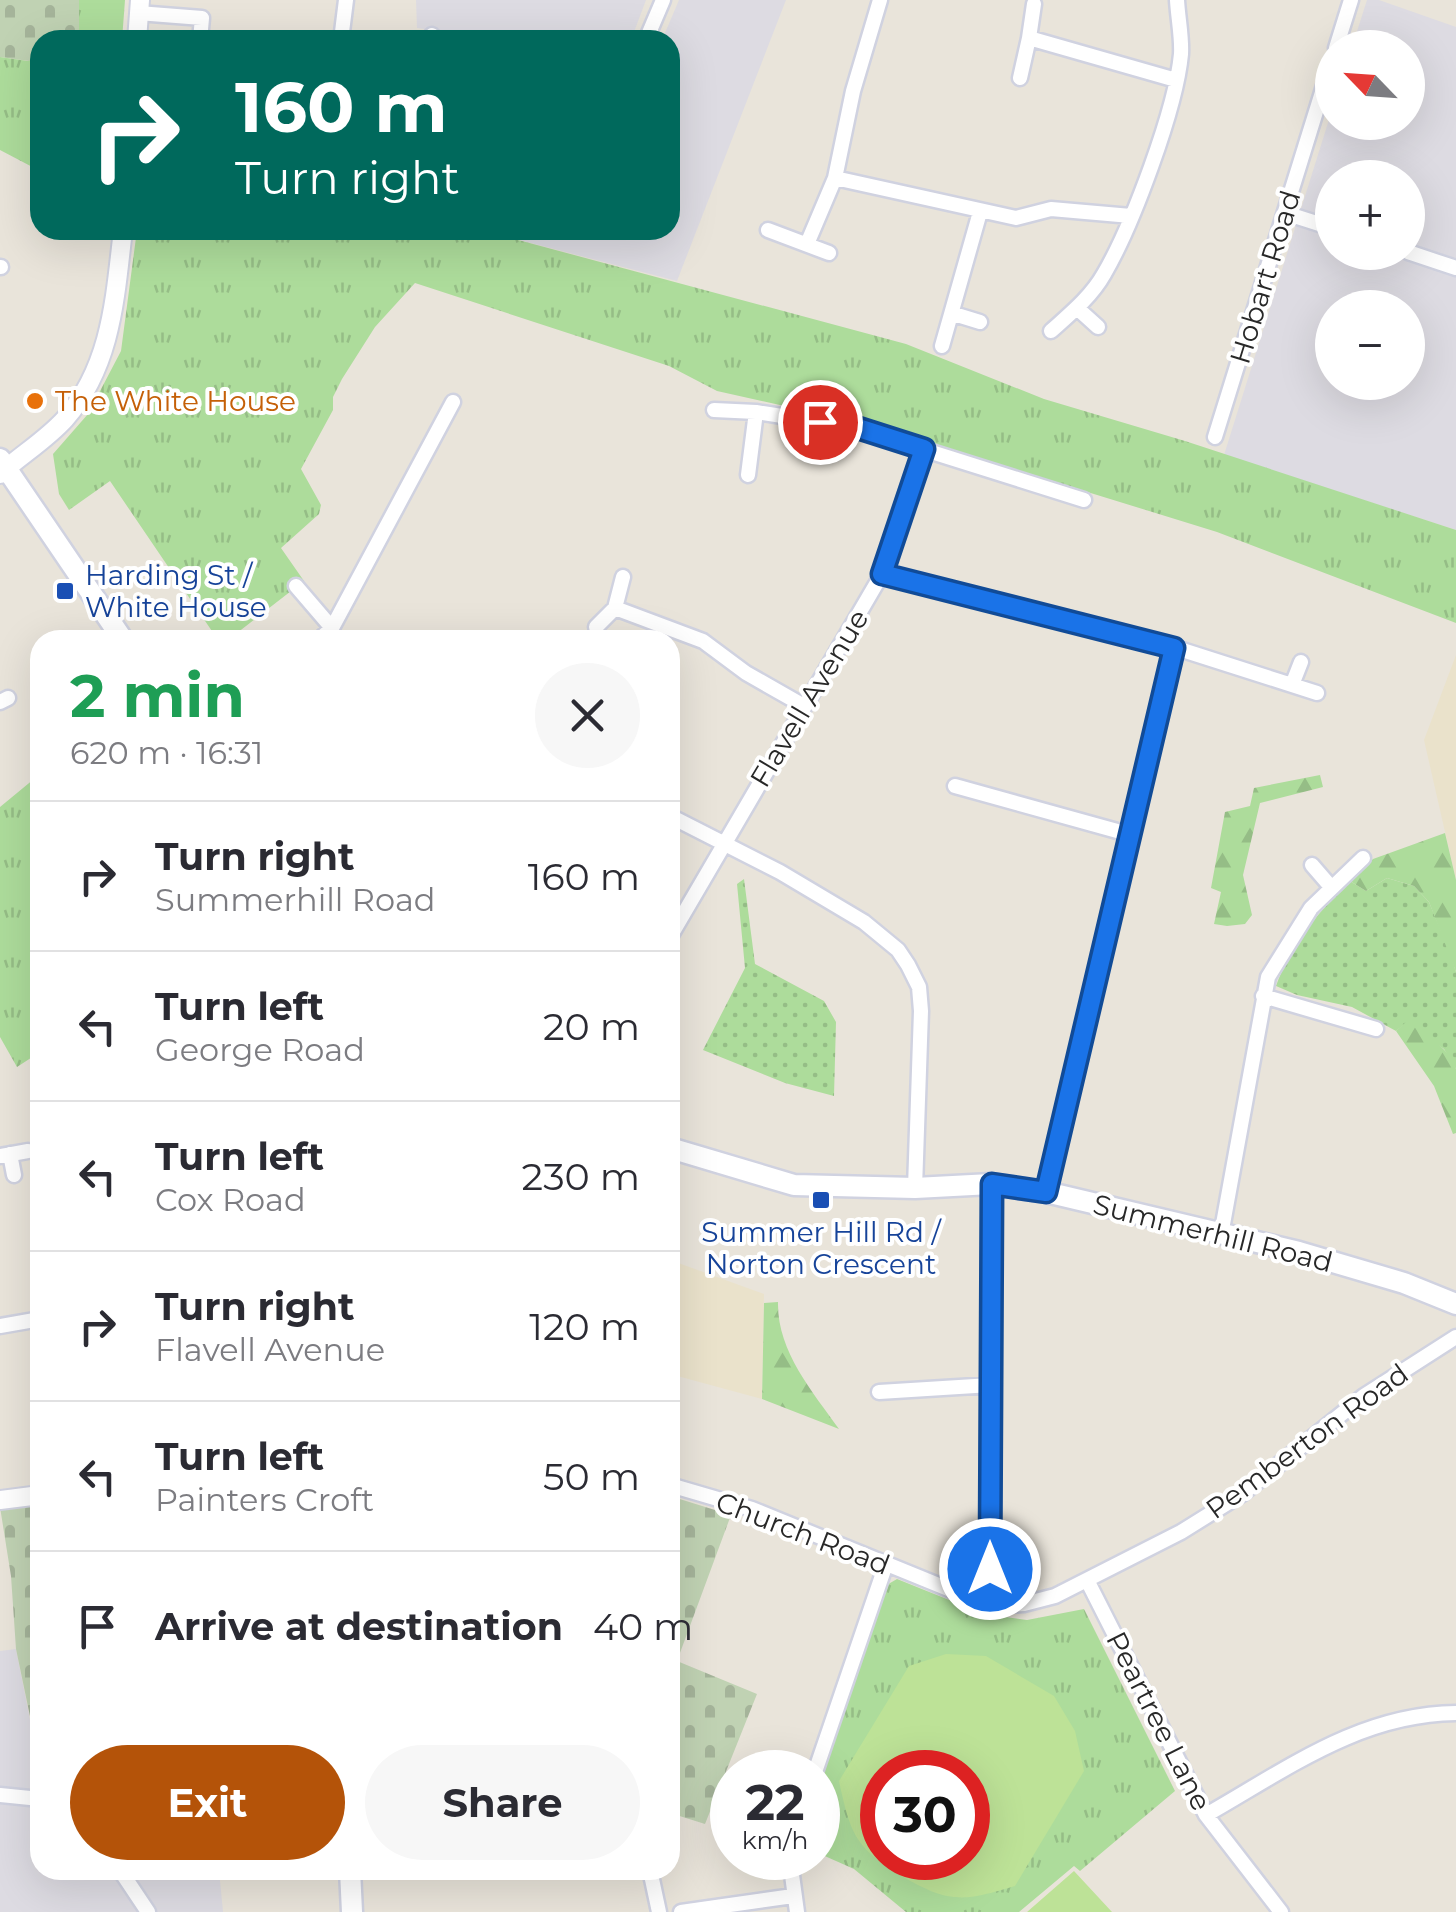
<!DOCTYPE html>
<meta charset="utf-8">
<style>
body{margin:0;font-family:Montserrat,sans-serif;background:#f7f7f7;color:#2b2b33;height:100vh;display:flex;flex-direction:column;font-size:38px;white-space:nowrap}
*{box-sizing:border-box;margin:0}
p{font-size:32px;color:#7c7c81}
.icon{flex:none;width:55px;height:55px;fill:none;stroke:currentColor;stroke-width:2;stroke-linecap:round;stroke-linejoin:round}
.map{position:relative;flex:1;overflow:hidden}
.details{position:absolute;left:30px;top:630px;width:650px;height:1250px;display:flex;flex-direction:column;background:#fff;border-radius:30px;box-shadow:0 10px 40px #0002}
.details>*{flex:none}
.banner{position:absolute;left:30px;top:30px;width:650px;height:210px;border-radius:30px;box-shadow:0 10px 40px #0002;background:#00695c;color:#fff;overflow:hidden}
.needle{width:65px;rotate:295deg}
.controls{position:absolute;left:1315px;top:30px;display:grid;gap:20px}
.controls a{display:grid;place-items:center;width:110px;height:110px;border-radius:50%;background:#fff;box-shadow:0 10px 40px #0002;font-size:50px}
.speed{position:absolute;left:710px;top:1750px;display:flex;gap:20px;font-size:50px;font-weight:700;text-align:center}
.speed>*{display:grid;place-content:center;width:130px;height:130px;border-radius:50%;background:#fff;box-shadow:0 10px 40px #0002;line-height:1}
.speed small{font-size:25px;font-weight:400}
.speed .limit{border:15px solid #d22;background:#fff;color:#111}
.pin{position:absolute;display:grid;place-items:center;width:85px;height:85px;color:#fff;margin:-42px;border:5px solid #fff;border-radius:50%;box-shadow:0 2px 10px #0007}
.me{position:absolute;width:110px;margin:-55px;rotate:0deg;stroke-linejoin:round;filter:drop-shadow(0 0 8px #0008)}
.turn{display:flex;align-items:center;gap:35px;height:210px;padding:0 40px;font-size:45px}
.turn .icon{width:130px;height:130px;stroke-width:2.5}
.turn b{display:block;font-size:70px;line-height:85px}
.round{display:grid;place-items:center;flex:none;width:105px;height:105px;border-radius:52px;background:#f7f7f7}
.head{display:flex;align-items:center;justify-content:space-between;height:170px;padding:0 40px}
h1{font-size:60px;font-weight:700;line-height:75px;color:#1e9e55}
.action{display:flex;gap:20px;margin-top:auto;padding:20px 40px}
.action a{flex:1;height:115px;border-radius:60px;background:#b45309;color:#fff;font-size:40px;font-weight:700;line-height:115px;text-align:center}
.action a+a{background:#f7f7f7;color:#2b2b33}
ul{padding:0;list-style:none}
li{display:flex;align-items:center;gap:30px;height:150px;padding:0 40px;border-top:2px solid #e1e1e2}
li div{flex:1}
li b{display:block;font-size:38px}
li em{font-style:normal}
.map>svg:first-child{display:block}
.industrial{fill:#dddbe2;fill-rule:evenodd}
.education{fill:#eae2cb}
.grass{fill:url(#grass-dots)}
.forest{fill:url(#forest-firs)}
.cemetery{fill:url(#cemetery-stones)}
.park{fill:url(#park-tufts);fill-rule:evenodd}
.pitch{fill:#bde297;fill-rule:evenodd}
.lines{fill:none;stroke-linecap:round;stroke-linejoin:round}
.minor-casing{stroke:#d0d2e0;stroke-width:19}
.tertiary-casing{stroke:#d0d2e0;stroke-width:22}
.secondary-casing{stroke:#d0d2e0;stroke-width:25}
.minor{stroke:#fff;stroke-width:14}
.tertiary{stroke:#fff;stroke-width:18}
.secondary{stroke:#fff;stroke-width:20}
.route-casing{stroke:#114b97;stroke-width:25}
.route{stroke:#1a73e8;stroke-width:18}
.food-dot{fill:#e8710a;stroke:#fff;stroke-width:4}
.transit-dot{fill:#1a4fb4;stroke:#fff;stroke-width:4}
.labels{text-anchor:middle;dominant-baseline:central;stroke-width:8;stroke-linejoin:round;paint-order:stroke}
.street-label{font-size:28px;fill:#282828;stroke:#fff}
.food-label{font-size:28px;fill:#c56008;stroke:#fff;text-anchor:start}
.transit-label{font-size:28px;fill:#164399;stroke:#fff;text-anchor:start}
</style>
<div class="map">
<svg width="1456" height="1912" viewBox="0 0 1456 1912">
<defs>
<pattern id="grass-dots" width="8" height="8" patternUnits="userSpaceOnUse" patternTransform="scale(2.5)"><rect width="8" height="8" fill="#addc9b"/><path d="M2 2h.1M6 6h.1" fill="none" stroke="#95bd86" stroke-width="1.8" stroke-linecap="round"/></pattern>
<pattern id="forest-firs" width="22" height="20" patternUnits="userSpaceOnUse" patternTransform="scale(2.5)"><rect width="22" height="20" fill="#addc9b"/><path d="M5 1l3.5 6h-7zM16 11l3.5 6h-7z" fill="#95bd86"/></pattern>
<pattern id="cemetery-stones" width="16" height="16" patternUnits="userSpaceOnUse" patternTransform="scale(2.5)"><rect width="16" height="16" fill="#c0d2b3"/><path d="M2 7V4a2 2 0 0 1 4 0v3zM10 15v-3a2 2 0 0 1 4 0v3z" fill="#a5b49a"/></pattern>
<pattern id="park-tufts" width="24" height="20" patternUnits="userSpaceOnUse" patternTransform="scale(2.5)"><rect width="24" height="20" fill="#addc9b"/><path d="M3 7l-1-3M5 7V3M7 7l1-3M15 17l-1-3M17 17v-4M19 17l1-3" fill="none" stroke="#95bd86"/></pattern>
</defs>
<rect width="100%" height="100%" fill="#e9e4da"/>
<path class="industrial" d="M416,0H646L631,40H511L417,28Z
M679,0H786L677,281L481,230H670V40H662Z
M1367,0H1379L1456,27V530L1224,455L1332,110V122H1408V48L1352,47ZM1332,178H1408V252H1332ZM1332,308H1408V382H1332Z
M16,1649L30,1720H40V1870H219L223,1912H0V1651Z"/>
<path class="education" d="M1456,655V880L1424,740Z
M670,1260L764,1294L762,1399L670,1374Z"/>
<path class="grass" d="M1387,878L1414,886L1429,902L1450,953L1456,972V1069L1444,1049L1406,1023L1396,1031L1352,1007L1297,995L1276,986C1290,947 1320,909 1350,881L1366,891Z
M744,879L755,964L824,1001L836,1022L834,1096L785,1083L703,1050L745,968L737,884Z"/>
<path class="forest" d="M1320,775L1323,787L1260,803L1243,875L1252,915L1245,924L1227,926L1214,924L1221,892L1211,888L1225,812L1250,806L1254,788Z
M1445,833L1456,880V972L1429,902L1414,886L1387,878L1366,891L1350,881L1373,859Z
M1406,1022C1425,1034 1449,1047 1456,1069V1133L1453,1134L1434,1086L1396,1031Z
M778,1302C777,1351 812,1391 839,1429L762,1399L764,1303Z"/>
<path class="cemetery" d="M0,0H79V40H40V57L29,61L0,57Z
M670,1496L731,1515L677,1661L757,1694L705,1824L670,1813Z
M40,1502V1720L31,1721L16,1649L11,1576L0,1507Z"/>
<path class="park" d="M79,0H125L122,40H79Z
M0,57L28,61L40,57V171L0,150Z
M137,230H481L906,344L1044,399L1185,441L1456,530V623L1217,532L874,426L717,391L669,366L415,283L375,327L342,379L333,397V410L301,469L321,505L319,514L281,548L304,581L228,640H218L110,481L69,510L59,494L53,454L88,414L121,351Z
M40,774V1052L17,1067L0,1037V807Z
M897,1579L984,1614L1027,1620L1084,1609L1175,1791L1080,1871L1074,1866L1019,1912H906L854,1869L818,1853V1796L837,1719L885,1586ZM882,1772H968V1858H882Z"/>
<path class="pitch" d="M946,1654L986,1656L1054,1696L1075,1731L1084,1771L1015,1886C965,1901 951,1904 905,1878C856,1848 851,1837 839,1781L909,1666ZM882,1772H968V1858H882Z
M1074,1871L1112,1912H1027Z"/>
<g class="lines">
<g class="minor-casing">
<path id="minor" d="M1034,4L1029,38L1176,80
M138,13L202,18L200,40
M341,40L346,0
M431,40L432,35
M646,40L663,0
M1336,48L1351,0
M1020,78L1029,38
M835,178L1016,218L1051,209L1131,216
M1285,213L1332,228
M768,230L829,253
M807,244L835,178L853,91L880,0
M1408,252L1456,268
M0,267H1
M1077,308L1098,327
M954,314L980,322
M1051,331C1070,314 1091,297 1104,274C1132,226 1176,109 1181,54C1182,37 1178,18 1177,0
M942,346L980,212
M714,410L756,412L852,427L1084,500
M1215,437L1332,60
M748,475L756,412
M882,574L1173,647L1317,693
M296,586L332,628
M615,608L703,641L746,673L804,706
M596,627L615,608L623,577
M319,640L332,628L453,402
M1292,685L1301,662
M0,702L8,698
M955,786L1128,834
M670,816L780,872L864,922L898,950L908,965L919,987L921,1011L915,1188
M1312,865L1331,887
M670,937L882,574L924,449
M1263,996L1376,1029
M10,1154L14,1175
M0,1156L28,1151
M1046,1192L1173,647
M1221,1235L1268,977L1311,908L1363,858
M0,1326L40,1319
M879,1392L991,1385
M670,1485L752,1509L990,1606L1024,1604L1055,1596L1181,1532L1242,1494L1364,1396L1456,1337
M1088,1582L1206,1815L1281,1912
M990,1606L991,1184
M815,1772L886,1564
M0,1795L40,1799
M1206,1815C1287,1769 1360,1714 1456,1713
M794,1858L792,1875L797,1912
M120,1870L148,1912
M650,1870L659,1912
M681,1912L793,1896"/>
</g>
<g class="tertiary-casing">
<path id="tertiary" d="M137,40L140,0
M0,474C21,455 46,440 65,419C112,365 115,297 123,230
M0,1500L40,1495"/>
</g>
<g class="secondary-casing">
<path id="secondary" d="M0,459L123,640
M670,1148L794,1185L915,1188L991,1184L1046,1192L1299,1252L1404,1283L1456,1304
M350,1870L352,1912"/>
</g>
<use href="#minor" class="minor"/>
<use href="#tertiary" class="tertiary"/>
<use href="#secondary" class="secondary"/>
</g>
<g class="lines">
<g class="route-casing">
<path id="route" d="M820,422L852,426L924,449L882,574L1174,648L1046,1192L992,1184L990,1569"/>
</g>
<use href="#route" class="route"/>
</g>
<circle class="food-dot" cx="35" cy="401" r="10"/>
<g class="transit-dot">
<rect x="55" y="581" width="20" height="20" rx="5"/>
<rect x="811" y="1190" width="20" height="20" rx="5"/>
</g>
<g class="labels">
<g class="street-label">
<text transform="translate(1265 277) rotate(-73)">Hobart Road</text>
<text transform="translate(809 698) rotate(-59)">Flavell Avenue</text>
<text transform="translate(1213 1233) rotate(14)">Summerhill Road</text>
<text transform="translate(1307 1441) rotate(-36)">Pemberton Road</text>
<text transform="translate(803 1533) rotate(21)">Church Road</text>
<text transform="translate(1159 1721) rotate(63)">Peartree Lane</text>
</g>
<g class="food-label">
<text x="55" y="401">The White House</text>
</g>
<g class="transit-label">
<text x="85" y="575">Harding St /<tspan x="85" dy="32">White House</tspan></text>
<text x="821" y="1232" text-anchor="middle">Summer Hill Rd /<tspan x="821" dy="32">Norton Crescent</tspan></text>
</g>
</g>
</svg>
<div class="controls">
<a><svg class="needle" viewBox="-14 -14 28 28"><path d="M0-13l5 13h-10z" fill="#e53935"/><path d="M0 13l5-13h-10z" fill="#7c7c81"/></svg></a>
<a>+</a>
<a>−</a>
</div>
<div class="speed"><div>22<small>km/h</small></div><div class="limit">30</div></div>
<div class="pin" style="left:820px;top:422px;background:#d93025"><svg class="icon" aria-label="arrive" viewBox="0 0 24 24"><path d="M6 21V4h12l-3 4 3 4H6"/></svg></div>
<svg class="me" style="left:990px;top:1569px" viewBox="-20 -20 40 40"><circle r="17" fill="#1a73e8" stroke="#fff" stroke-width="3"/><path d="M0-11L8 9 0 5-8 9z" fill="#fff"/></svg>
<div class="banner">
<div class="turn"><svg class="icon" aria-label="right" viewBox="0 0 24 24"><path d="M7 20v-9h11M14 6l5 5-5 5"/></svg><div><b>160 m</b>Turn right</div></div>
</div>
<section class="details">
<div class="head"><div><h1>2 min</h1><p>620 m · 16:31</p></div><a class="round"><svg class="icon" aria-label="close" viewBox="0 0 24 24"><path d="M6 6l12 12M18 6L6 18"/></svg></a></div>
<ul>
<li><svg class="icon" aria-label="right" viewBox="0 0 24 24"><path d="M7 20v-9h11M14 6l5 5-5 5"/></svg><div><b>Turn right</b><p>Summerhill Road</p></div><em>160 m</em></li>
<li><svg class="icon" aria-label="left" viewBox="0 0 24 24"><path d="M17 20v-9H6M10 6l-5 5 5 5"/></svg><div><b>Turn left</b><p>George Road</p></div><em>20 m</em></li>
<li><svg class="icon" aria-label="left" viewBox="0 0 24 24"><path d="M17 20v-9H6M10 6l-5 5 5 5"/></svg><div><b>Turn left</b><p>Cox Road</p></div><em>230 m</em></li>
<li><svg class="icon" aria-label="right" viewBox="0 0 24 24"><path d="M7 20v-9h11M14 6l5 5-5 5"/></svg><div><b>Turn right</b><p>Flavell Avenue</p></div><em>120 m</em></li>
<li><svg class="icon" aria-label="left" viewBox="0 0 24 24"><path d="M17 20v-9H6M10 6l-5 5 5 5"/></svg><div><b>Turn left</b><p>Painters Croft</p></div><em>50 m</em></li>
<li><svg class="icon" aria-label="arrive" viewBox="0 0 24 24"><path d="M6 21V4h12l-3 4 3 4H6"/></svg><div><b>Arrive at destination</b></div><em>40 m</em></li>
</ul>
<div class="action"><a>Exit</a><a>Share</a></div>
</section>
</div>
